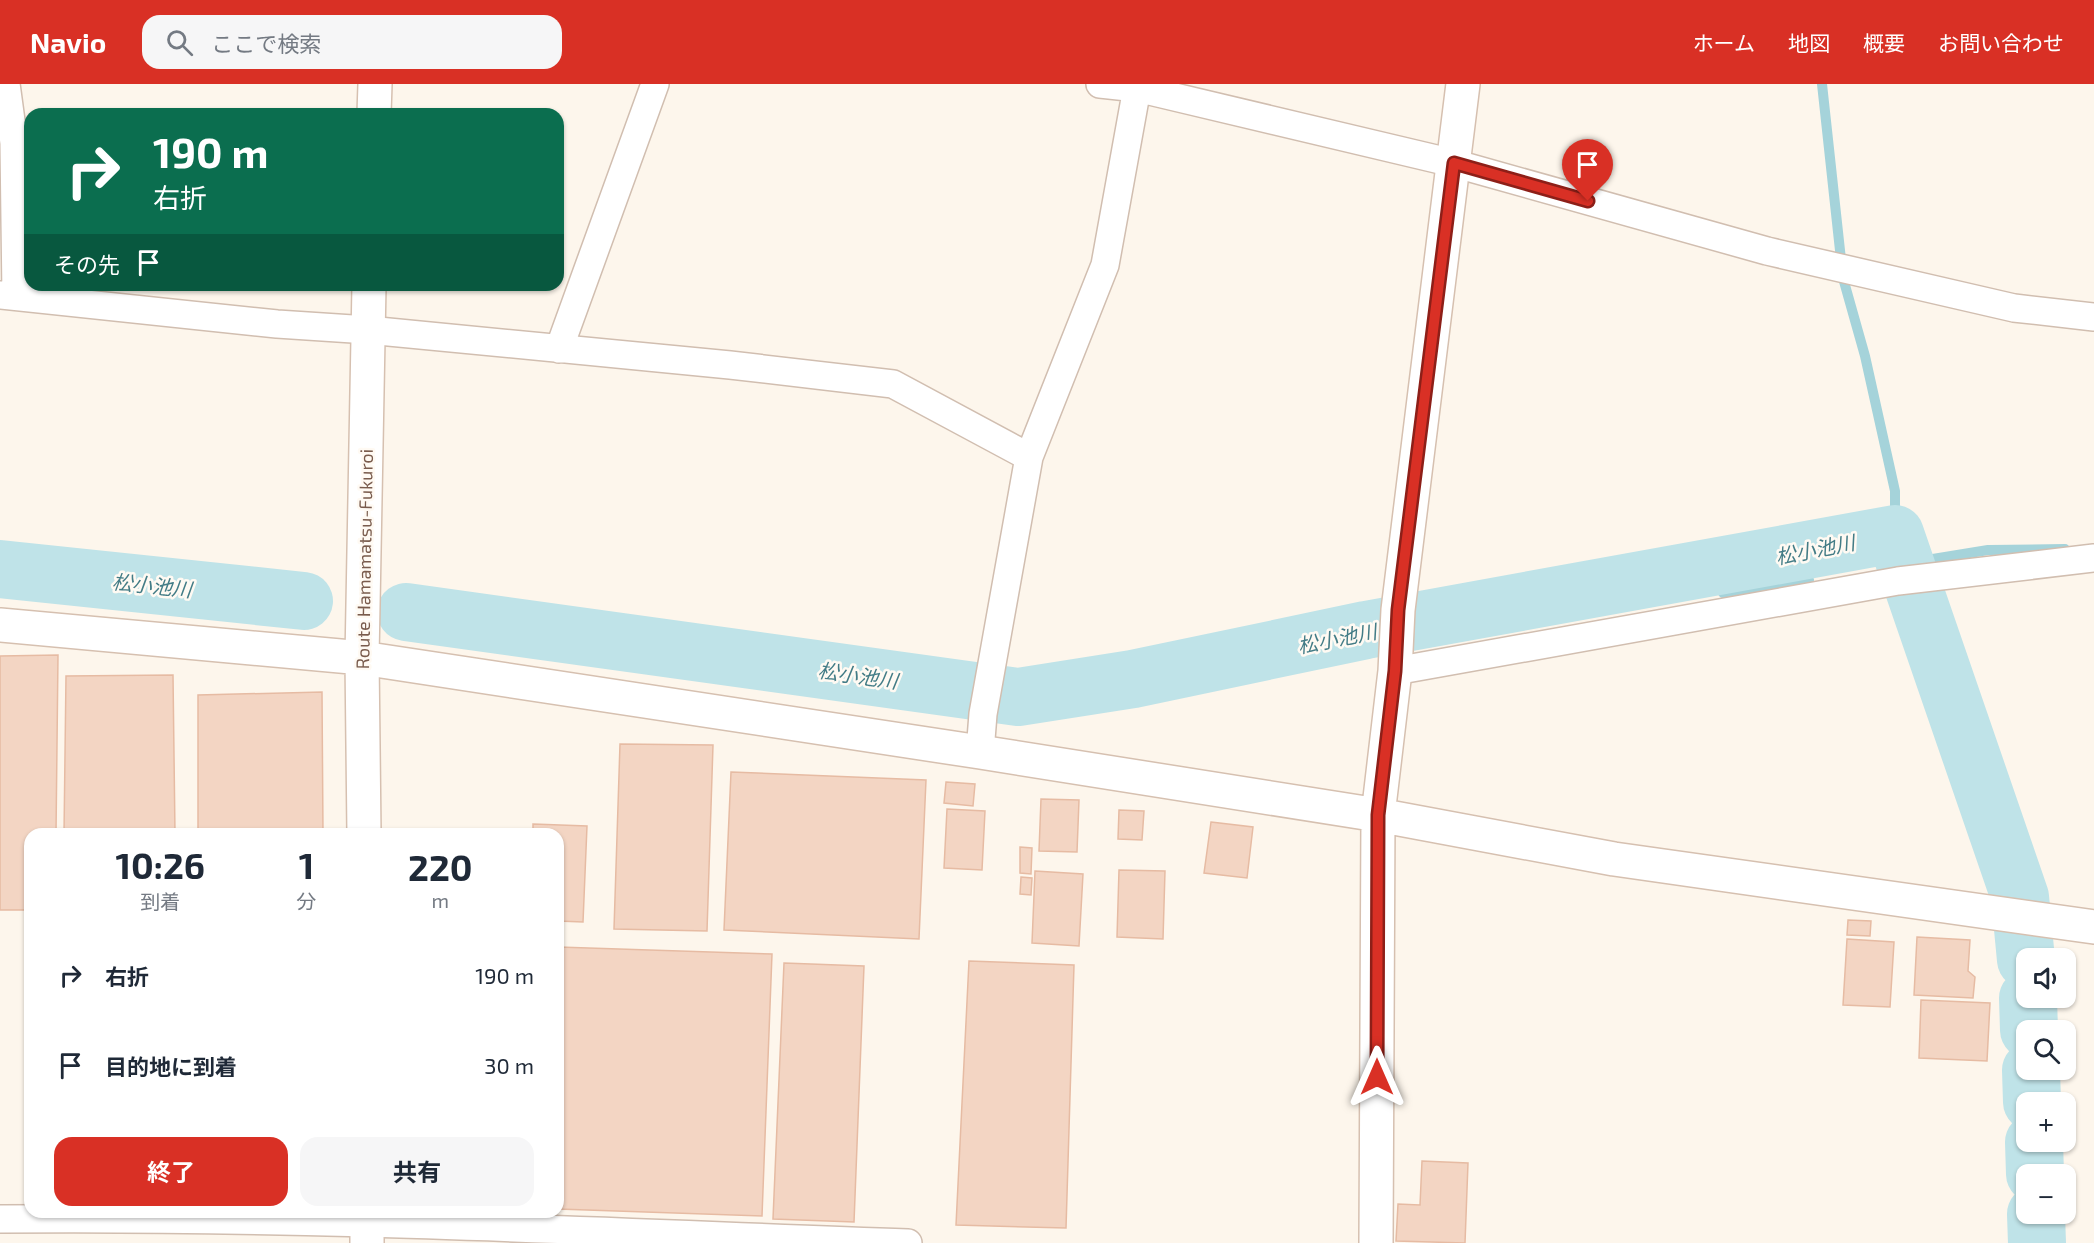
<!DOCTYPE html>
<html lang="ja">
<meta charset="utf-8">
<style>
body{margin:0;font-family:"Exo 2","Noto Sans JP",sans-serif;background:#f6f6f7;color:#1f2937;height:100vh;display:flex;flex-direction:column;font-size:22px;white-space:nowrap}
*{box-sizing:border-box;margin:0}
p{font-size:20px;color:#747a83}
.icon{flex:none;width:33px;height:33px;fill:none;stroke:currentColor;stroke-width:2;stroke-linecap:round;stroke-linejoin:round}
.map{position:relative;flex:1;overflow:hidden}
.drawer{position:absolute;left:24px;top:744px;width:540px;height:390px;display:flex;flex-direction:column;background:#fff;border-radius:18px;box-shadow:0 2px 4px #0004}
.drawer>*{flex:none}
.hud{position:absolute;left:24px;top:24px;width:540px;height:183px;border-radius:18px;box-shadow:0 2px 4px #0004;background:#0b6e4f;color:#fff;overflow:hidden}
.tools{position:absolute;left:2016px;top:864px;display:grid;gap:12px}
.tools a{display:grid;place-items:center;width:60px;height:60px;border-radius:12px;background:#fff;box-shadow:0 2px 4px #0004;font-size:30px}
.pin{position:absolute;display:grid;place-items:center;width:51px;height:51px;color:#fff;margin:-62px -26px;border-radius:50% 50% 50% 0;rotate:-45deg;box-shadow:0 0 6px #0007}
.pin .icon{rotate:45deg}
.me{position:absolute;width:66px;margin:-33px;rotate:0deg;stroke-linejoin:round;filter:drop-shadow(0 0 4px #0008)}
.turn{display:flex;align-items:center;gap:21px;height:126px;padding:0 30px;font-size:27px}
.turn .icon{width:78px;height:78px;stroke-width:2.5}
.turn b{display:block;font-size:42px;line-height:51px}
.then{display:flex;align-items:center;height:57px;padding:0 30px;background:#0003;gap:12px;font-size:22px}
.eta{display:flex;justify-content:space-evenly;align-items:center;height:102px;text-align:center}
.eta b{font-size:36px;font-weight:700;line-height:42px}
.action{display:flex;gap:12px;margin-top:auto;padding:12px 30px}
.action a{flex:1;height:69px;border-radius:18px;background:#d93025;color:#fff;font-size:24px;font-weight:700;line-height:69px;text-align:center}
.action a+a{background:#f6f6f7;color:#1f2937}
ul{padding:0;list-style:none}
li{display:flex;align-items:center;gap:18px;height:90px;padding:0 30px}
li div{flex:1}
li b{display:block;font-size:22px}
li em{font-style:normal}
header{display:flex;align-items:center;gap:36px;box-sizing:border-box;height:84px;padding:0 30px;background:#d93025;color:#fff}
header strong{font-size:28px}
nav{display:flex;gap:33px;margin-inline-start:auto;font-size:21px}
.search{width:420px;height:54px;background:#f6f6f7;display:flex;align-items:center;gap:15px;box-sizing:border-box;padding:0 21px;border-radius:18px;color:#747a83;font-size:22px}
.map>svg:first-child{display:block}
.lines{fill:none;stroke-linecap:round;stroke-linejoin:round}
.stream{stroke:#a5d3da;stroke-width:10}
.river{stroke:#bfe3e8;stroke-width:58}
.building{fill:#f3d5c3;stroke:#e6bba3;stroke-width:1.5}
.street-casing{stroke:#d1beb0;stroke-width:30}
.secondary-casing{stroke:#d6c0b0;stroke-width:36}
.street{stroke:#fff;stroke-width:27}
.secondary{stroke:#fff;stroke-width:33}
.route-casing{stroke:#8d1f18;stroke-width:15}
.route{stroke:#d93025;stroke-width:10}
.labels{text-anchor:middle;dominant-baseline:central;stroke-width:5;stroke-linejoin:round;paint-order:stroke}
.street-label{font-size:18px;fill:#7a5c4d;stroke:#fffaf3}
.water-label{font-size:20px;font-style:italic;fill:#437c86;stroke:#fffaf3}
</style>
<header>
<strong>Navio</strong>
<div class="search"><svg class="icon" aria-label="search" viewBox="0 0 24 24"><circle cx="10" cy="10" r="6"/><path d="M15 15l6 6"/></svg>ここで検索</div>
<nav><a>ホーム</a><a>地図</a><a>概要</a><a>お問い合わせ</a></nav>
</header>
<div class="map">
<svg width="2094" height="1159" viewBox="0 0 2094 1159">
<rect width="100%" height="100%" fill="#fdf6ec"/>
<g class="lines">
<path class="stream" d="M1822,0L1843,194L1865,272L1895,407V450
M1896,481L1988,466L2065,465
M1723,509L1809,496
M228,531L296,537"/>
<path class="river" d="M0,485L304,517
M406,528L1018,613L1133,595L1366,546L1895,450L2020,813L2026,876
M2028,914L2029,946
M2031,986L2032,1018
M2034,1058L2035,1090
M2036,1130L2037,1159"/>
</g>
<path class="building" d="M58,571L56,750H30V826H0V572Z
M173,591L175,750H64L66,592Z
M322,608L323,750H198V611Z
M620,660L713,661L707,847L614,845Z
M731,688L926,696L919,855L724,846Z
M946,698L975,700L973,722L944,719Z
M1041,715L1079,716L1077,768L1039,767Z
M947,725L985,727L982,786L944,784Z
M1119,726L1144,727L1142,756L1118,755Z
M1211,738L1253,743L1247,794L1204,789Z
M533,740L587,742L583,838L558,837V750H533Z
M1020,763L1032,764L1031,790L1020,789Z
M1119,786L1165,787L1163,855L1117,853Z
M1035,787L1083,790L1079,862L1032,859Z
M1021,793L1032,794L1031,811L1020,810Z
M1848,836L1871,837L1870,852L1847,851Z
M1917,853L1970,856L1968,887L1975,893L1973,914L1914,911Z
M1847,855L1894,858L1890,923L1843,921Z
M558,863L772,870L762,1132L558,1125Z
M969,877L1074,881L1066,1144L956,1141Z
M784,879L864,882L854,1138L773,1135Z
M1921,916L1990,919L1987,977L1919,974Z
M1422,1077L1468,1079L1465,1159L1396,1157L1398,1120L1420,1121Z"/>
<g class="lines">
<g class="street-casing">
<path id="street" d="M6,0L14,59L16,212
M1100,0L1137,4L1453,79L1767,167L2014,224L2094,233
M0,211L277,240L368,246L730,281L893,300L1029,373
M559,265L655,0
M1395,587L1898,497L2094,474
M980,668L983,630L1029,373L1105,181L1137,4
M0,1135C303,1132 605,1148 908,1159"/>
</g>
<g class="secondary-casing">
<path id="secondary" d="M374,30L375,0
M0,541L362,574L980,668L1378,731L1614,775L2094,843
M364,750L362,574L369,201
M367,1128V1159
M1376,1159L1378,731L1395,587L1398,526L1463,0"/>
</g>
<use href="#street" class="street"/>
<use href="#secondary" class="secondary"/>
</g>
<g class="lines">
<g class="route-casing">
<path id="route" d="M1377,993L1378,731L1395,587L1398,526L1454,79L1588,117"/>
</g>
<use href="#route" class="route"/>
</g>
<g class="labels">
<g class="street-label">
<text transform="translate(364 475) rotate(-89)">Route Hamamatsu-Fukuroi</text>
</g>
<g class="water-label">
<text transform="translate(1815 465) rotate(-11)">松小池川</text>
<text transform="translate(152 501) rotate(6)">松小池川</text>
<text transform="translate(1337 554) rotate(-11)">松小池川</text>
<text transform="translate(858 591) rotate(8)">松小池川</text>
</g>
</g>
</svg>
<div class="tools">
<a><svg class="icon" aria-label="sound" viewBox="0 0 24 24"><path d="M4 9h4l5-4v14l-5-4H4zM17 9q2 3 0 6"/></svg></a>
<a><svg class="icon" aria-label="search" viewBox="0 0 24 24"><circle cx="10" cy="10" r="6"/><path d="M15 15l6 6"/></svg></a>
<a>+</a>
<a>−</a>
</div>
<div class="pin" style="left:1588px;top:117px;background:#d93025"><svg class="icon" aria-label="arrive" viewBox="0 0 24 24"><path d="M6 21V4h12l-3 4 3 4H6"/></svg></div>
<svg class="me" style="left:1377px;top:993px" viewBox="-20 -20 40 40"><path d="M0-17L14 15 0 8-14 15z" fill="#d93025" stroke="#fff" stroke-width="4"/></svg>
<div class="hud">
<div class="turn"><svg class="icon" aria-label="right" viewBox="0 0 24 24"><path d="M7 20v-9h11M14 6l5 5-5 5"/></svg><div><b>190 m</b>右折</div></div>
<div class="then">その先<svg class="icon" aria-label="arrive" viewBox="0 0 24 24"><path d="M6 21V4h12l-3 4 3 4H6"/></svg></div>
</div>
<section class="drawer">
<div class="eta">
<div><b>10:26</b><p>到着</p></div>
<div><b>1</b><p>分</p></div>
<div><b>220</b><p>m</p></div>
</div>
<ul>
<li><svg class="icon" aria-label="right" viewBox="0 0 24 24"><path d="M7 20v-9h11M14 6l5 5-5 5"/></svg><div><b>右折</b></div><em>190 m</em></li>
<li><svg class="icon" aria-label="arrive" viewBox="0 0 24 24"><path d="M6 21V4h12l-3 4 3 4H6"/></svg><div><b>目的地に到着</b></div><em>30 m</em></li>
</ul>
<div class="action"><a>終了</a><a>共有</a></div>
</section>
</div>
